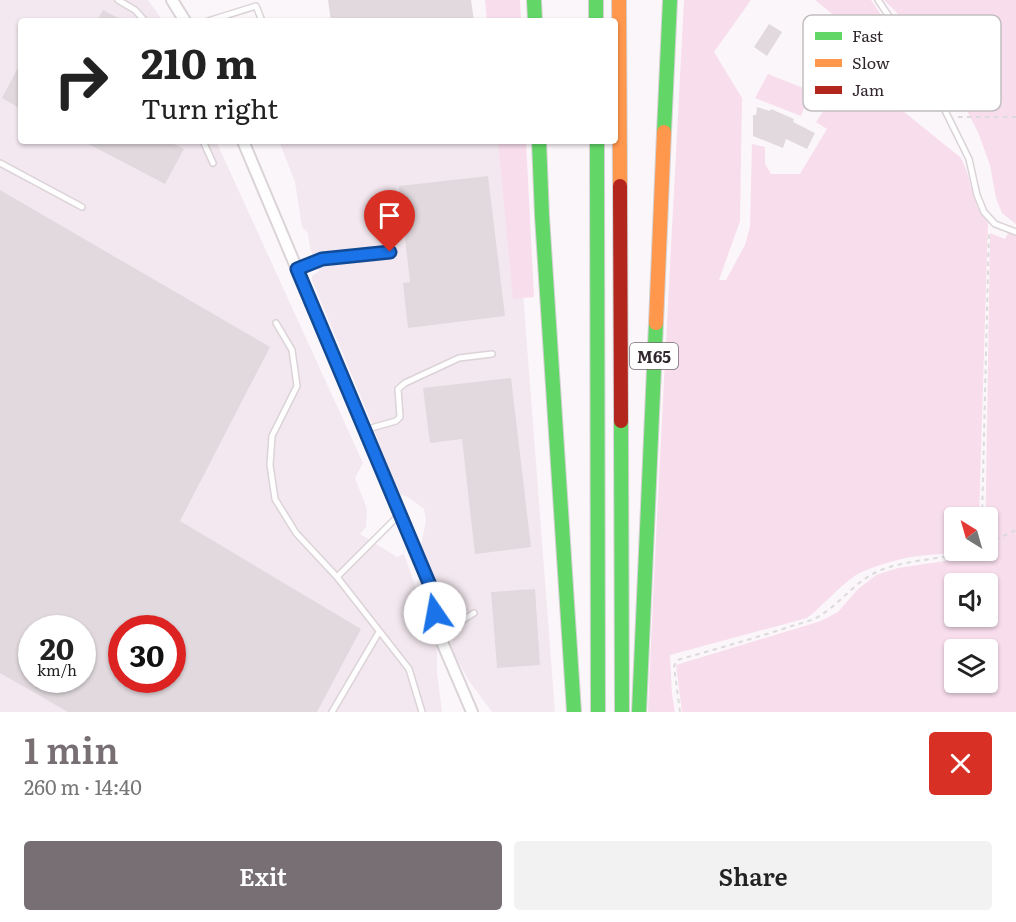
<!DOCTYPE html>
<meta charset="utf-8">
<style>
body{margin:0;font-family:Literata,serif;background:#f2f2f2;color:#222;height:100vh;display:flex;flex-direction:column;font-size:22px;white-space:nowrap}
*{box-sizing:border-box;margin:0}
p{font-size:20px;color:#767676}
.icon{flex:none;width:33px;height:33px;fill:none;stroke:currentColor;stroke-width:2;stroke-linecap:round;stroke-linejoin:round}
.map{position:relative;height:712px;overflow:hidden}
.sheet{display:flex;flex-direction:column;background:#fff;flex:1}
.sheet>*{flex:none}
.banner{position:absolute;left:18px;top:18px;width:600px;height:126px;border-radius:6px;box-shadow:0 2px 4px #0004;background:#fff;color:#222;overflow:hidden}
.needle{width:39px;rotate:323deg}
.tools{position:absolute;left:944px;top:507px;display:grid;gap:12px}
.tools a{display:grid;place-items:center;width:54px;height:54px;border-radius:6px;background:#fff;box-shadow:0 2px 4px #0004;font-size:30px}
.speed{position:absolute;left:18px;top:615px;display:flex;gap:12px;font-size:30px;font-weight:700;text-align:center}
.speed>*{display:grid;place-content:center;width:78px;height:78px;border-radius:50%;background:#fff;box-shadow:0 2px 4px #0004;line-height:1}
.speed small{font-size:15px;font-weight:400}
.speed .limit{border:9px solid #d22;background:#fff;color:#111}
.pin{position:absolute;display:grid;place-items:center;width:51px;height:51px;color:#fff;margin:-62px -26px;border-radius:50% 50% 50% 0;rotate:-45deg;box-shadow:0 0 6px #0007}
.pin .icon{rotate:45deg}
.me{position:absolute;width:66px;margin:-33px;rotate:348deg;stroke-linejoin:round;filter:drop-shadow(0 0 4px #0008)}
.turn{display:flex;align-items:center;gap:21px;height:126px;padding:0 24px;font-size:27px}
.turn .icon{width:78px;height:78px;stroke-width:2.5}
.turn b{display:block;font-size:42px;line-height:51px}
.round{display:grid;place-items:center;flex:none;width:63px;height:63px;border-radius:6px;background:#f2f2f2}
.overview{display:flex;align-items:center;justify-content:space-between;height:102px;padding:0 24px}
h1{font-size:36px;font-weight:600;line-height:45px;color:#786f75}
.button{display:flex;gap:12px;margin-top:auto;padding:12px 24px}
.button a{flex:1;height:69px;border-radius:6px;background:#786f75;color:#fff;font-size:24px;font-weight:600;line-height:69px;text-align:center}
.button a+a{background:#f2f2f2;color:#222}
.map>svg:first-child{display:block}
.built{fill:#f3e8ef;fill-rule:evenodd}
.green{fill:#f8dded;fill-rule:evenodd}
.building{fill:#e1d9de;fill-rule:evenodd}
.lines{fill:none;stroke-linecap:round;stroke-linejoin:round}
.lane-casing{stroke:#dbd3d7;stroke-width:8}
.street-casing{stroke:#dbd3d7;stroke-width:14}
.fast-casing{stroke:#d4d1d3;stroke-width:16}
.slow-casing{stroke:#d4d1d3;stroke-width:16}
.jam-casing{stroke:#d4d1d3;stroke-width:16}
.path{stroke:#dcdadb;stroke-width:2;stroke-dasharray:4.5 4.5;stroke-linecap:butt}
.lane{stroke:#fefefe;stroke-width:5}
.street{stroke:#fefefe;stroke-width:10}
.fast{stroke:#63d668;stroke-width:14}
.slow{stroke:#ff974d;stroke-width:14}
.jam{stroke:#b3261e;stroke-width:14}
.route-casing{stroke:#114b97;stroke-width:15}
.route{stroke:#1a73e8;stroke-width:10}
.labels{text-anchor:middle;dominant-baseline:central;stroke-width:5;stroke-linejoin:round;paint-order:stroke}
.shield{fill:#fff;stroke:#70686d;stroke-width:1.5}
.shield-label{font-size:16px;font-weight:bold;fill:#32272e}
.key{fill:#fff;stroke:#c2bec0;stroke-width:1.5}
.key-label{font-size:16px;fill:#32272e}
</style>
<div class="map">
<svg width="1016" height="712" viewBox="0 0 1016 712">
<rect width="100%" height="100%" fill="#fbf6f9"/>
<path class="built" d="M0,0H148L160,17L162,21H21V141H216L363,463L355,478L367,509L366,527L360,534L397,557L404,554L437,648V672L442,712H0ZM32,628H82V680H32ZM122,628H172V680H122Z
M279,141H515L523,293L555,712H492L469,681L450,646L453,641L421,546L426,520L424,509L408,497L398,494L368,414L312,280V276L319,271L310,248L308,233L302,227L295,182Z"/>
<path class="green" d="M485,0H520L521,21H487Z
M684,0H751L714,52L742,98L740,221L719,280H726L745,245L750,227L752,144L765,147V164L771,174H800L827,129L816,122L826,107L837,104L860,85L868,83L960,157C973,177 970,206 988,222L979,517L954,518V550L959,551C945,555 932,554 918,556C901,558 870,567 856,575C838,587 824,605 807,618L670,655L672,695L675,712H648C658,475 672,237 684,0Z
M815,0H871L920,72L908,91L865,62L860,37Z
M884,0H1016V224L1002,213L996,198L990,165L978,132L968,113L921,37Z
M768,74L811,91L801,116L755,98Z
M498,141H526L534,297L513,299Z
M990,233L1005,239L1008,233L1016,235V712H682L676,665L821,621L838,612L858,589L876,575L898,568L985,555ZM954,584H987V616H954ZM954,650H987V682H954Z"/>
<path class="building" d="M328,0H471L474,21H331Z
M103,10L124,21H97Z
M769,24L782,32L767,56L754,47Z
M21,62V109L2,98Z
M757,107L770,111L771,109L794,119L793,122L815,133L807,149L786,139L783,148L753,136V115H756Z
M83,141H168L184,149L165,184Z
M488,176L505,316L408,328L403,283L410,282L399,186Z
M0,190L270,347L180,521L361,629L317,712H68L0,673ZM32,628H82V680H32ZM122,628H172V680H122Z
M511,378L531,547L475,554L462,439L430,443L423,388Z
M535,589L540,665L497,668L491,592Z"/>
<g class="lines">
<g class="lane-casing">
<path id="lane" d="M118,0L135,10L145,21
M878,0L925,70L969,159L977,195L984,212L995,224L1016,232
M208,21L256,6L262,21
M808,36L902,99L911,98L934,88
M203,141L213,163
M0,163L82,207
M297,269L322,259L390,252
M276,323L292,350L297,386L272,436L270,465L275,499L296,533L337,577
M364,430L396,421L400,417L398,389L405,383L459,358L492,354
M400,514L337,577L409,669L422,712
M439,635L474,613
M332,712L379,632"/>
</g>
<g class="street-casing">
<path id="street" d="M172,0L185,21
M243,141L432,590L439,635L472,712"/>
</g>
<g class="fast-casing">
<path id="fast" d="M534,0L535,21
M596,0V21
M664,132L670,0
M539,141L542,216L574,712
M597,141L598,712
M621,421L622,712
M639,712L656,323"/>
</g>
<g class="slow-casing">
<path id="slow" d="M619,0L620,186
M656,323L664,132"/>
</g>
<g class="jam-casing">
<path id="jam" d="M620,186L621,421"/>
</g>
<path class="path" d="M958,117H1016
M982,518L989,230
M987,544L1016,530
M680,712L674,666L677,660C713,650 748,640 783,629C793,625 804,623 814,619C840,606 856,578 884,569C912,559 942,560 969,550"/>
<use href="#lane" class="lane"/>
<use href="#street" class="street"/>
<use href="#fast" class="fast"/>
<use href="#slow" class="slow"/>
<use href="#jam" class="jam"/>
</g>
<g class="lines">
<g class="route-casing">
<path id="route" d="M390,252L322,259L297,269L432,590L435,613"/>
</g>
<use href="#route" class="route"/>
</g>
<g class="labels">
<rect class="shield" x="630" y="343" width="48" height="26" rx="4.5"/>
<g class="shield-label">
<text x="654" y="356">M65</text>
</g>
</g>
<rect x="803" y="15" width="198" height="96" rx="9" class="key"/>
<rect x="815" y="32" width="27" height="8" fill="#63d668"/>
<rect x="815" y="59" width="27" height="8" fill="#ff974d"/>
<rect x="815" y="86" width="27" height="8" fill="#b3261e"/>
<g class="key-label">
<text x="852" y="42">Fast</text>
<text x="852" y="69">Slow</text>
<text x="852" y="96">Jam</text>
</g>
</svg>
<div class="tools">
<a><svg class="needle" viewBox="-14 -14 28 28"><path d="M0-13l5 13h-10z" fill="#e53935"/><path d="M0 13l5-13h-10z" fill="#767676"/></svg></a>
<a><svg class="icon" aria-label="sound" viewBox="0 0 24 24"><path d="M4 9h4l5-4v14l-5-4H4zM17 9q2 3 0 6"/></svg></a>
<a><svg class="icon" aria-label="layers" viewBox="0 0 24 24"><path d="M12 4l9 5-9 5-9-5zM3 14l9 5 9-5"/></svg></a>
</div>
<div class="speed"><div>20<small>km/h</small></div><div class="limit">30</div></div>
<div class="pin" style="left:390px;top:252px;background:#d93025"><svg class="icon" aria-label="arrive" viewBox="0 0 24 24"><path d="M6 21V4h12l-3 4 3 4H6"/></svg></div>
<svg class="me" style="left:435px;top:613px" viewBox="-20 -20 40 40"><circle r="19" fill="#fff"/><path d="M0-13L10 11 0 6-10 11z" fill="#1a73e8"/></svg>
<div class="banner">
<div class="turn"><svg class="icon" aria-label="right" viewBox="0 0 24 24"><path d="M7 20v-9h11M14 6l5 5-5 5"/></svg><div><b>210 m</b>Turn right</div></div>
</div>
</div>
<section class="sheet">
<div class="overview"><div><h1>1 min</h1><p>260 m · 14:40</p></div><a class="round" style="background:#d93025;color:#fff"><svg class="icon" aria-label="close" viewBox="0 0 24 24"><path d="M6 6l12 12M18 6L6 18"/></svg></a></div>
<div class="button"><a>Exit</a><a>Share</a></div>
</section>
